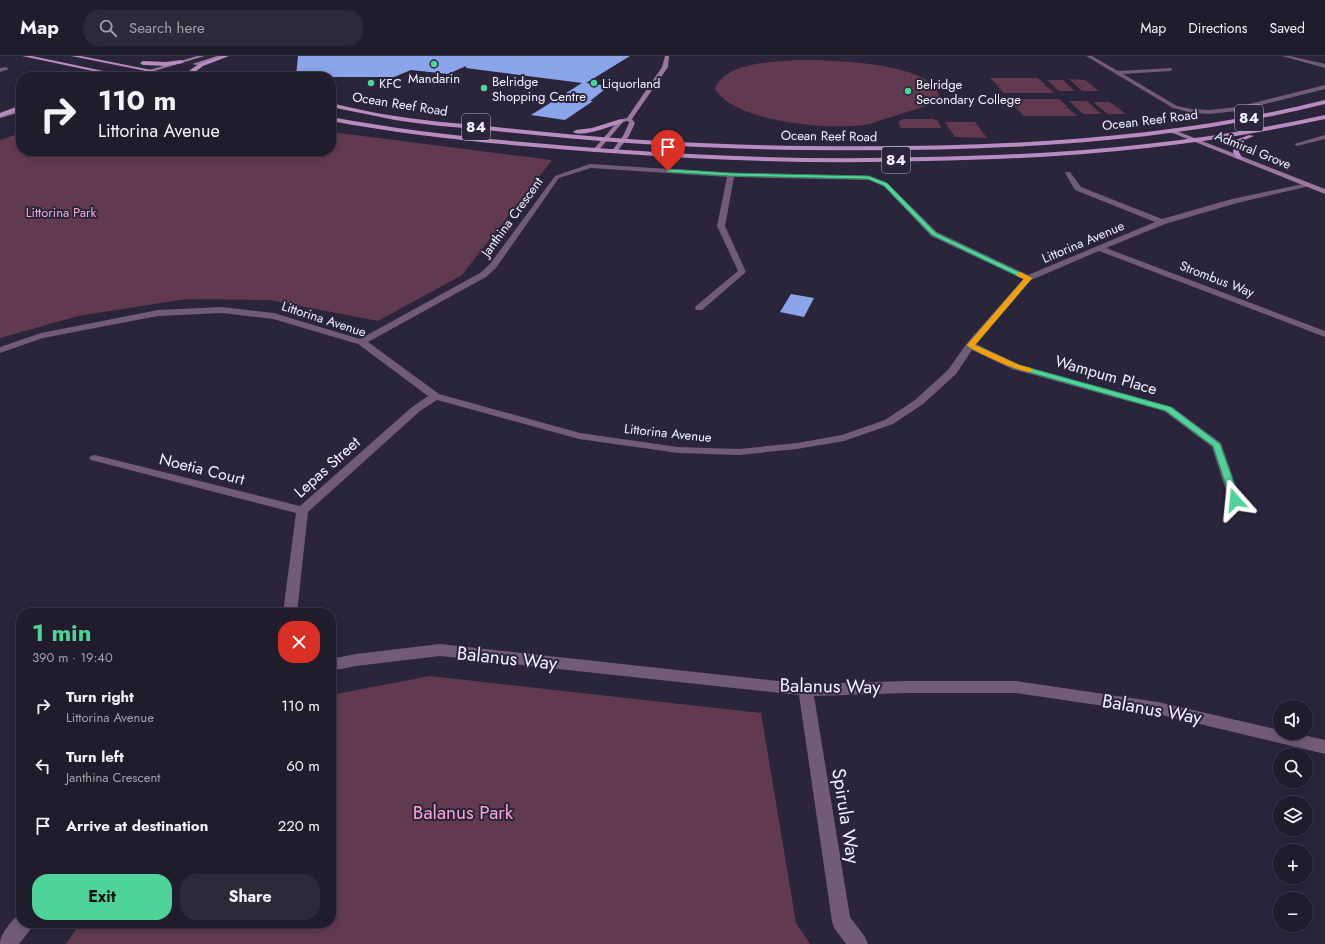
<!DOCTYPE html>
<meta charset="utf-8">
<style>
body{margin:0;font-family:Jost,sans-serif;background:#2d2938;color:#f1f3f6;height:100vh;display:flex;flex-direction:column;font-size:15px;white-space:nowrap}
*{box-sizing:border-box;margin:0}
p{font-size:13px;color:#a2a1a9}
.icon{flex:none;width:22px;height:22px;fill:none;stroke:currentColor;stroke-width:2;stroke-linecap:round;stroke-linejoin:round}
.map{position:relative;flex:1;overflow:hidden}
.side{position:absolute;left:16px;top:552px;width:320px;height:320px;display:flex;flex-direction:column;background:#201c2c;border-radius:16px;box-shadow:0 2px 10px #0003,0 0 0 1px #3d3a48}
.side>*{flex:none}
.guide{position:absolute;left:16px;top:16px;width:320px;height:84px;border-radius:16px;box-shadow:0 2px 10px #0003,0 0 0 1px #3d3a48;background:#201c2c;color:#f1f3f6;overflow:hidden}
.fabs{position:absolute;left:1273px;top:644px;display:grid;gap:8px}
.fabs a{display:grid;place-items:center;width:40px;height:40px;border-radius:50%;background:#201c2c;box-shadow:0 2px 10px #0003,0 0 0 1px #3d3a48;font-size:20px}
.pin{position:absolute;display:grid;place-items:center;width:34px;height:34px;color:#fff;margin:-41px -17px;border-radius:50% 50% 50% 0;rotate:-45deg;box-shadow:0 0 4px #0007}
.pin .icon{rotate:45deg}
.me{position:absolute;width:44px;margin:-22px;rotate:342deg;stroke-linejoin:round;filter:drop-shadow(0 0 3px #0008)}
.turn{display:flex;align-items:center;gap:14px;height:84px;padding:0 16px;font-size:18px}
.turn .icon{width:52px;height:52px;stroke-width:2.5}
.turn b{display:block;font-size:28px;line-height:34px}
.round{display:grid;place-items:center;flex:none;width:42px;height:42px;border-radius:16px;background:#2d2938}
.overview{display:flex;align-items:center;justify-content:space-between;height:68px;padding:0 16px}
h1{font-size:24px;font-weight:700;line-height:30px;color:#50d398}
.button{display:flex;gap:8px;margin-top:auto;padding:8px 16px}
.button a{flex:1;height:46px;border-radius:16px;background:#50d398;color:#111;font-size:16px;font-weight:700;line-height:46px;text-align:center}
.button a+a{background:#2d2938;color:#f1f3f6}
ul{padding:0;list-style:none}
li{display:flex;align-items:center;gap:12px;height:60px;padding:0 16px}
li div{flex:1}
li b{display:block;font-size:15px}
li em{font-style:normal}
header{display:flex;align-items:center;gap:24px;box-sizing:border-box;height:56px;padding:0 20px;background:#201c2c;border-bottom:1px solid #3d3a48}
header strong{font-size:19px}
nav{display:flex;gap:22px;margin-inline-start:auto;font-size:14px}
.search{width:280px;height:36px;background:#2d2938;display:flex;align-items:center;gap:10px;box-sizing:border-box;padding:0 14px;border-radius:16px;color:#a2a1a9;font-size:15px}
.map>svg:first-child{display:block}
.green{fill:#623a4f}
.building{fill:#8aa5e9}
.lines{fill:none;stroke-linecap:round;stroke-linejoin:round}
.street{fill:#715b75;fill-rule:evenodd}
.secondary{fill:#99779f;fill-rule:evenodd}
.primary{fill:#b88cc0;fill-rule:evenodd}
.route{fill:#50d398;stroke:#348963}
.slow{fill:#f59e0b}
.poi-dot{fill:#50d398;stroke:#2a253b;stroke-width:1.5}
.labels{text-anchor:middle;dominant-baseline:central;stroke-width:4;stroke-linejoin:round;paint-order:stroke}
.far-poi-label{font-size:13px;fill:#f4f2fe;stroke:#2a253b;text-anchor:start}
.far-street-label{font-size:13px;fill:#f4f2fe;stroke:#2a253b}
.far-park-label{font-size:13px;fill:#f8a7d1;stroke:#2a253b}
.shield{fill:#2a253b;stroke:#b7b4c4;stroke-width:1}
.shield-label{font-size:15px;font-weight:bold;fill:#f4f2fe}
.street-label{font-size:16px;fill:#f4f2fe;stroke:#2a253b}
.near-street-label{font-size:19px;fill:#f4f2fe;stroke:#2a253b}
.near-park-label{font-size:19px;fill:#f8a7d1;stroke:#2a253b}
</style>
<header>
<strong>Map</strong>
<div class="search"><svg class="icon" aria-label="search" viewBox="0 0 24 24"><circle cx="10" cy="10" r="6"/><path d="M15 15l6 6"/></svg>Search here</div>
<nav><a>Map</a><a>Directions</a><a>Saved</a></nav>
</header>
<div class="map">
<svg width="1325" height="888" viewBox="0 0 1325 888">
<rect width="100%" height="100%" fill="#2a253b"/>
<path class="green" d="M798,4C831,4 908,6 933,29C937,33 939,38 940,43L935,47C919,52 904,57 888,62C880,64 872,68 865,69C829,74 734,66 715,33C725,6 773,6 798,4Z
M990,22H1038L1046,29H1041L1046,30L1054,37H1004L997,30L1002,29H997Z
M1069,23L1085,24L1099,35H1082Z
M1047,24H1063L1075,35H1059Z
M1008,43H1059L1068,51H1063L1068,52L1077,60H1024L1016,52L1021,51H1015Z
M1069,45H1087L1101,58H1083Z
M1093,46H1110L1126,58H1108Z
M903,63H933L938,65L941,72H901L898,66Z
M945,66H975L987,82L955,81Z
M331,76L552,104L462,219L378,265L269,244L186,243L78,260L0,282V84L21,77V95H331Z
M430,620L761,657L796,867L810,888H66L80,867H331V639Z"/>
<path class="building" d="M298,0H630L586,27L609,30L590,45H593L565,64L531,59L582,27L466,12V10L448,18L411,14L394,21H296Z
M791,238L814,242L804,261L780,256Z"/>
<g class="lines">
<path class="street" d="M1086,0H1092L1118,15L1172,12V14L1170,15L1123,18L1177,50L1192,53L1209,54L1237,51L1325,29V33L1237,55L1209,58L1192,57L1173,52Z
M1282,0H1290L1325,8V12Z
M0,12L6,11L9,13L0,16Z
M1325,79V83L1297,90L1294,88Z
M590,108L731,117L871,121L887,127L937,176L1028,219L1155,166L1075,134L1065,117L1066,116H1070L1081,131L1162,163L1232,143L1308,127L1312,129L1310,130L1237,147L1165,168L1106,192L1325,275V281L1099,195L1031,224L976,288L1020,309L1172,351L1221,387L1241,444L1239,447H1231L1229,444L1212,391L1164,355L1012,313L972,294L956,318L923,348L893,368L844,385L797,393L739,399L678,397L579,383L437,344L420,355L308,456L297,557H283L296,457L91,404L89,402L91,400L95,399L300,450L412,351L428,340L358,288L273,263L222,257L158,260L43,282L0,297V291L41,277L158,254L222,251L274,257L360,283L480,217L490,208L555,120ZM591,112L727,121L717,170L738,215L696,250L695,252L696,254H702L746,216L725,170L734,121L868,124L883,129L931,180L1023,223L967,287L948,314L915,344L885,364L842,379L797,387L739,393L678,391L580,377L439,338L368,286L486,221L496,212L559,122Z
M440,588L806,628L908,625H1016L1158,646L1280,674V677H1294L1325,684V698L1158,658L1016,637H908L814,640L850,861L865,881L868,888H846L834,872L832,865L799,639L440,600L356,610L331,615V603L356,598Z
M21,858V867H32L30,874L19,888H0C0,879 12,862 21,858Z"/>
<path class="secondary" d="M197,0H205L134,21H125Z
M217,0H224L197,9L192,8Z
M665,0H669L668,11L632,63L635,67L629,80L616,97L611,96L623,80L629,67L628,65L623,66L597,96H593V94L619,64L627,62L662,11Z
M21,52V56L0,62V58Z
M1170,74H1174L1325,133V138L1170,76Z"/>
<path class="primary" d="M22,0H32L132,21H121Z
M71,0H81L187,21H176Z
M222,0H229L203,10L195,16V21H189L190,14L199,8Z
M181,4L184,6L183,7L166,10L143,9L140,7L143,5L166,6Z
M1325,44V48C1157,90 979,96 806,94C705,93 605,87 505,76C468,72 431,70 395,64C374,60 352,55 331,51V47C352,52 374,57 395,60C431,66 469,68 505,72C605,83 705,89 806,90C979,92 1157,86 1325,44Z
M21,49V53L0,61V57Z
M1325,59V63C1193,92 1061,103 926,105C826,108 725,105 625,98C527,91 428,83 331,65V61C428,79 527,87 625,94C725,101 826,104 926,101C1061,99 1193,88 1325,59Z
M621,63L623,64V66C612,70 582,82 573,76L576,74L592,72Z
M1249,79L1254,80L1242,85L1239,96L1242,102L1237,103L1233,96L1236,84Z"/>
</g>
<path class="route" d="M668,113L731,117L869,120L887,127L936,177L1032,222L975,289L1019,309L1171,351L1220,388L1240,444L1235,447L1231,444L1213,390L1166,355L1014,312L968,291V288L1024,223L932,179L884,130L868,123L731,120L667,116L666,115Z"/>
<path class="slow" d="M1020,216L1032,222L975,289L1019,309L1031,312V316C1022,317 974,296 967,289L1024,223L1017,220V217Z"/>
<g class="poi-dot">
<circle cx="434" cy="8" r="4"/>
<circle cx="371" cy="27" r="4"/>
<circle cx="594" cy="27" r="4"/>
<circle cx="484" cy="32" r="4"/>
<circle cx="908" cy="35" r="4"/>
</g>
<g class="labels">
<g class="far-poi-label">
<text x="434" y="22" text-anchor="middle">Mandarin</text>
<text x="492" y="25">Belridge<tspan x="492" dy="15">Shopping Centre</tspan></text>
<text x="379" y="27">KFC</text>
<text x="602" y="27">Liquorland</text>
<text x="916" y="28">Belridge<tspan x="916" dy="15">Secondary College</tspan></text>
</g>
<g class="far-street-label">
<text transform="translate(400 48) rotate(9)">Ocean Reef Road</text>
<text transform="translate(1150 64) rotate(-7)">Ocean Reef Road</text>
<text transform="translate(829 80) rotate(1)">Ocean Reef Road</text>
<text transform="translate(1253 94) rotate(22)">Admiral Grove</text>
<text transform="translate(512 161) rotate(-54)">Janthina Crescent</text>
<text transform="translate(1083 186) rotate(-23)">Littorina Avenue</text>
<text transform="translate(1217 223) rotate(21)">Strombus Way</text>
<text transform="translate(324 263) rotate(18)">Littorina Avenue</text>
<text transform="translate(668 377) rotate(6)">Littorina Avenue</text>
</g>
<g class="far-park-label">
<text x="61" y="156">Littorina Park</text>
</g>
<g class="shield">
<rect x="1235" y="49" width="28" height="26" rx="3"/>
<rect x="462" y="58" width="28" height="26" rx="3"/>
<rect x="882" y="91" width="28" height="26" rx="3"/>
</g>
<g class="shield-label">
<text x="1249" y="62">84</text>
<text x="476" y="71">84</text>
<text x="896" y="104">84</text>
</g>
<g class="street-label">
<text transform="translate(1106 319) rotate(16)">Wampum Place</text>
<text transform="translate(327 411) rotate(-42)">Lepas Street</text>
<text transform="translate(202 413) rotate(14)">Noetia Court</text>
</g>
<g class="near-street-label">
<text transform="translate(507 602) rotate(6)">Balanus Way</text>
<text transform="translate(830 630) rotate(1)">Balanus Way</text>
<text transform="translate(1152 653) rotate(10)">Balanus Way</text>
<text transform="translate(846 760) rotate(81)">Spirula Way</text>
</g>
<g class="near-park-label">
<text x="463" y="756">Balanus Park</text>
</g>
</g>
</svg>
<div class="fabs">
<a><svg class="icon" aria-label="sound" viewBox="0 0 24 24"><path d="M4 9h4l5-4v14l-5-4H4zM17 9q2 3 0 6"/></svg></a>
<a><svg class="icon" aria-label="search" viewBox="0 0 24 24"><circle cx="10" cy="10" r="6"/><path d="M15 15l6 6"/></svg></a>
<a><svg class="icon" aria-label="layers" viewBox="0 0 24 24"><path d="M12 4l9 5-9 5-9-5zM3 14l9 5 9-5"/></svg></a>
<a>+</a>
<a>−</a>
</div>
<div class="pin" style="left:668px;top:115px;background:#d93025"><svg class="icon" aria-label="arrive" viewBox="0 0 24 24"><path d="M6 21V4h12l-3 4 3 4H6"/></svg></div>
<svg class="me" style="left:1235px;top:444px" viewBox="-20 -20 40 40"><path d="M0-17L14 15 0 8-14 15z" fill="#50d398" stroke="#fff" stroke-width="4"/></svg>
<div class="guide">
<div class="turn"><svg class="icon" aria-label="right" viewBox="0 0 24 24"><path d="M7 20v-9h11M14 6l5 5-5 5"/></svg><div><b>110 m</b>Littorina Avenue</div></div>
</div>
<section class="side">
<div class="overview"><div><h1>1 min</h1><p>390 m · 19:40</p></div><a class="round" style="background:#d93025;color:#fff"><svg class="icon" aria-label="close" viewBox="0 0 24 24"><path d="M6 6l12 12M18 6L6 18"/></svg></a></div>
<ul>
<li><svg class="icon" aria-label="right" viewBox="0 0 24 24"><path d="M7 20v-9h11M14 6l5 5-5 5"/></svg><div><b>Turn right</b><p>Littorina Avenue</p></div><em>110 m</em></li>
<li><svg class="icon" aria-label="left" viewBox="0 0 24 24"><path d="M17 20v-9H6M10 6l-5 5 5 5"/></svg><div><b>Turn left</b><p>Janthina Crescent</p></div><em>60 m</em></li>
<li><svg class="icon" aria-label="arrive" viewBox="0 0 24 24"><path d="M6 21V4h12l-3 4 3 4H6"/></svg><div><b>Arrive at destination</b></div><em>220 m</em></li>
</ul>
<div class="button"><a>Exit</a><a>Share</a></div>
</section>
</div>
